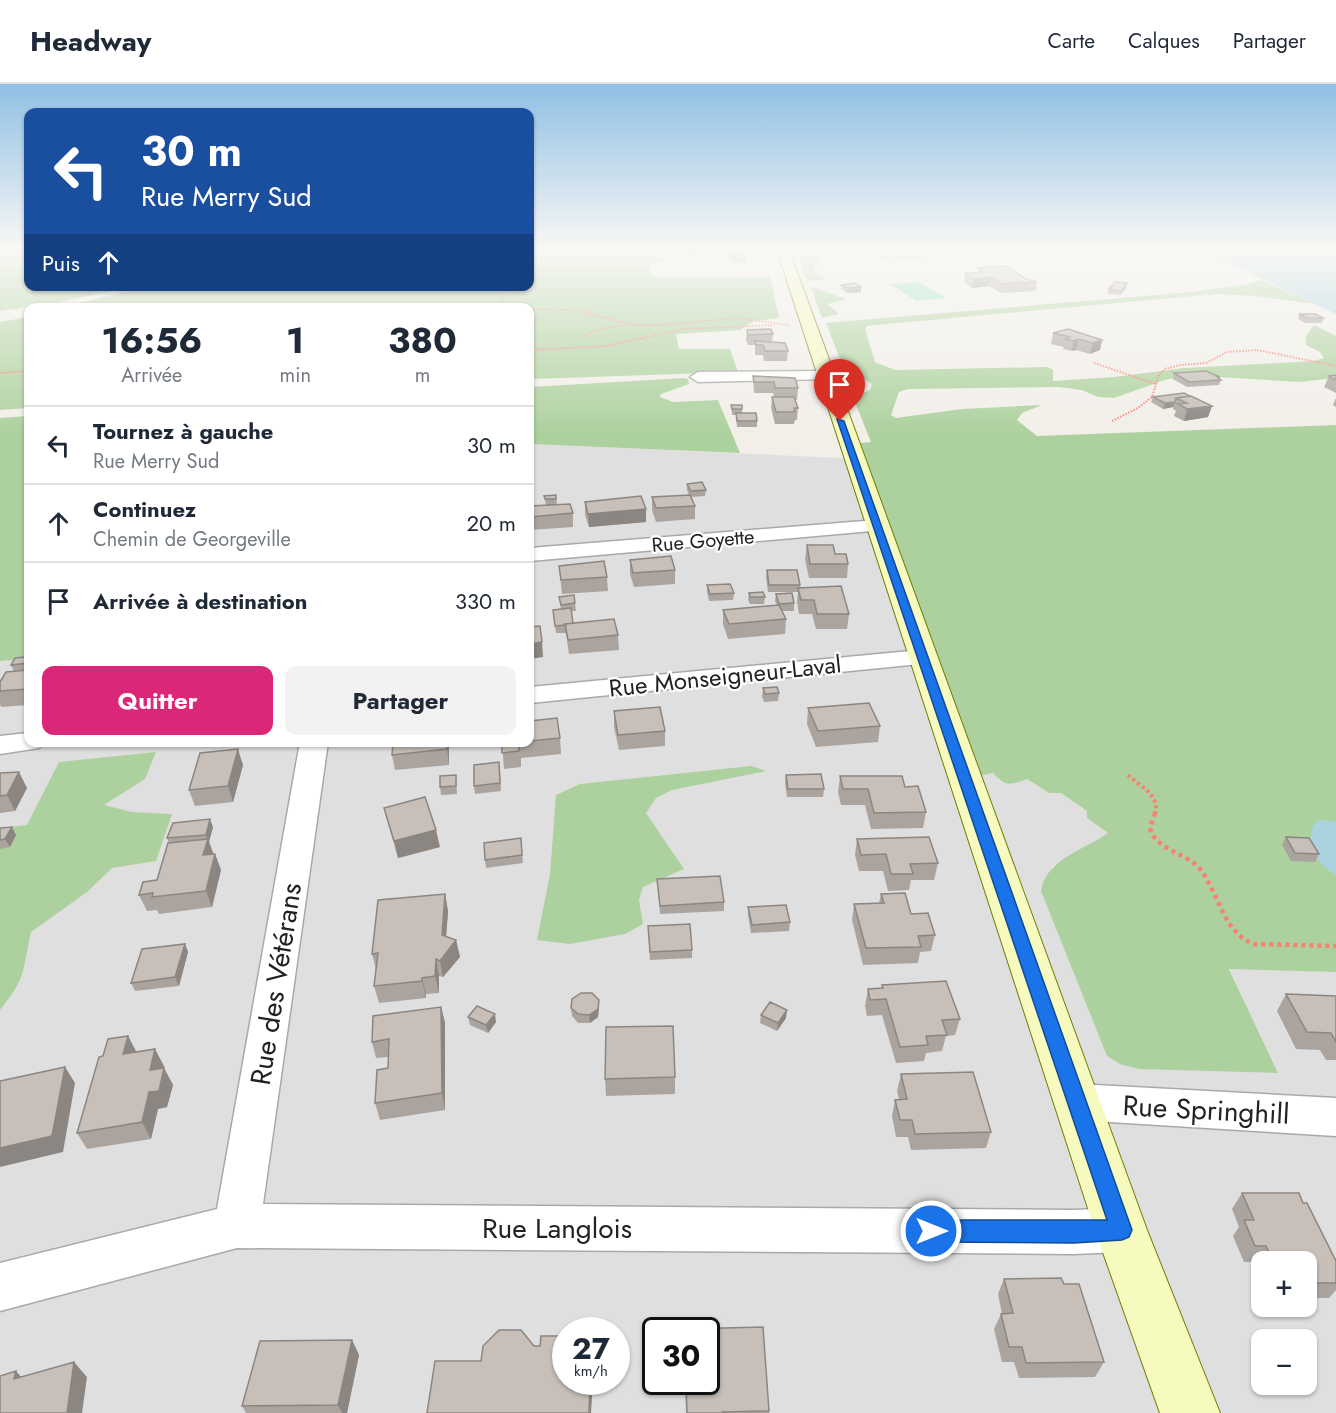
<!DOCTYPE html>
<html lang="fr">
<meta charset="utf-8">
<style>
body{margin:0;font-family:Jost,sans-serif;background:#f2f2f3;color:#1f2937;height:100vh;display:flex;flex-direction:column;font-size:22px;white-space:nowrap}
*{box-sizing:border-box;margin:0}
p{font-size:20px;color:#747a83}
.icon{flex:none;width:33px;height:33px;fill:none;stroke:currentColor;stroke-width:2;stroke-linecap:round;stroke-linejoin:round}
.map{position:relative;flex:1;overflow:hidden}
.side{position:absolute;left:24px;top:219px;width:510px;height:444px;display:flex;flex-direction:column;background:#fff;border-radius:12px;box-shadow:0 2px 4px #0004}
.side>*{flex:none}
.banner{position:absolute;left:24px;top:24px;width:510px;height:183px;border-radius:12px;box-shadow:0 2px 4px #0004;background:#1a4fa0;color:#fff;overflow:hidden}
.controls{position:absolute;left:1251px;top:1167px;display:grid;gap:12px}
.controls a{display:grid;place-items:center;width:66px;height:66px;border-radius:12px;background:#fff;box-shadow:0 2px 4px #0004;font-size:30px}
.speed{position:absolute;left:552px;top:1233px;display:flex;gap:12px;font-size:30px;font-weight:700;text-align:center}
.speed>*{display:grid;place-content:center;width:78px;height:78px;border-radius:50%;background:#fff;box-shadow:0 2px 4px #0004;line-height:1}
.speed small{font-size:15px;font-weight:400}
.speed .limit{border:3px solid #111;border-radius:9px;background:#fff;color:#111}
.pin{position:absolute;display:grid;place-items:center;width:51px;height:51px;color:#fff;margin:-62px -26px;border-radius:50% 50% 50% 0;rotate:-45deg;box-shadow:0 0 6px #0007}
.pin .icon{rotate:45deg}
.me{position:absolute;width:66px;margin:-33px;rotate:90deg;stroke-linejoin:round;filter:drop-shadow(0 0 4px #0008)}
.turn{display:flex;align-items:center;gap:21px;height:126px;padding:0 18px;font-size:27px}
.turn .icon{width:78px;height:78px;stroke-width:2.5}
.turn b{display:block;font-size:42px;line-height:51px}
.then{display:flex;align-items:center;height:57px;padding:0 18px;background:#0003;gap:12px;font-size:22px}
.eta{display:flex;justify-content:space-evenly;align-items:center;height:102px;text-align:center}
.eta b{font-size:36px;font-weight:700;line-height:42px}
.button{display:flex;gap:12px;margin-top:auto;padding:12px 18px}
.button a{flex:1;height:69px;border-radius:12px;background:#db2777;color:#fff;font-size:24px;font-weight:700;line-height:69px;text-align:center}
.button a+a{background:#f2f2f3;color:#1f2937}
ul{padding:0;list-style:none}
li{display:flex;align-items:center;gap:18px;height:78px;padding:0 18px;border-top:2px solid #e0e1e3}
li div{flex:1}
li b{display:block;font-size:22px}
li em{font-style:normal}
header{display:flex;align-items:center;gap:36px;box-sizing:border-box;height:84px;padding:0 30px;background:#fff;border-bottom:2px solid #e0e1e3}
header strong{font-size:28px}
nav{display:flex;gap:33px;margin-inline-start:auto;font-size:21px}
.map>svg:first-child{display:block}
.residential{fill:#e0dfdf;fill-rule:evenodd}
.forest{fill:#add19e}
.pitch{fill:#88e0be}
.water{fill:#aad3df}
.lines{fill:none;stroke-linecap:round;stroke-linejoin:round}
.street-casing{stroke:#a9a9a9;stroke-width:3}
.secondary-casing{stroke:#707d05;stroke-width:2}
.path-far3{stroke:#fa8072;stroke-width:1.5;stroke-dasharray:1.5 1.5;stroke-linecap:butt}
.path-far2{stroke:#fa8072;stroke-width:2;stroke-dasharray:1.5 1.5;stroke-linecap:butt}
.path-far1{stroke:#fa8072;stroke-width:4;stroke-dasharray:3 3;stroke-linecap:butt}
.path{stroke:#fa8072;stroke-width:4.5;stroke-dasharray:4 4;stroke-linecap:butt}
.street{fill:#fff;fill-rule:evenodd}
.secondary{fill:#f7fabf;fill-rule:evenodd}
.wall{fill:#aba49e}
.shaded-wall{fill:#8b8681}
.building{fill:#c7bfb8;stroke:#8b8681;stroke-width:1.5}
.route{fill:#1a73e8;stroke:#114b97;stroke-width:1.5}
.labels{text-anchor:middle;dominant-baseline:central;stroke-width:4.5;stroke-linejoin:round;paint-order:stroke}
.far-street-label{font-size:20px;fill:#222;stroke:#fff}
.street-label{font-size:24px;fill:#222;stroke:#fff}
.near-street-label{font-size:28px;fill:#222;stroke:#fff}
</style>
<header>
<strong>Headway</strong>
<nav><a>Carte</a><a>Calques</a><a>Partager</a></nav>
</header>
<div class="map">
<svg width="1336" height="1329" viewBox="0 0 1336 1329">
<rect width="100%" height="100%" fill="#f2efe9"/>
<path class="residential" d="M530,360L864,375L993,689L1001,698L1027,695L1049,709H1061L1087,727V734L1108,749L1051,783L1278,989L1229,884L1336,888V1329H0V577L28,575V658H530ZM1262,1178H1306V1222H1262ZM566,1246H616V1298H566ZM656,1246H706V1298H656ZM1262,1256H1306V1300H1262Z"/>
<path class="forest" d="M0,163H28V202L129,203L56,219L0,227Z
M530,163H683L655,165L656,171L666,176L650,181L651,191L664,194L770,193L779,234L754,237L740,246L676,250L679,265H730L738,288L530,295V224H58L150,202H530Z
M795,163H825L815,168L814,170L824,175L814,184V187L825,194L823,196L807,197Z
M851,163H918L928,174L892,178L882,175L874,168H848Z
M1261,196L1315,220L1255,212L1216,210L876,241L867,242L865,245L875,278L895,286L1048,283L1053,286V297L1114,293L1185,284L1314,277L1324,274L1320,268L1306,261V252L1314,241L1336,252V294L1300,298L1201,292L1168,295L1114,314L1098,313L1082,306L1059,303L908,305L899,308L891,331L896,334L962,325L1042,321L1022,329L1017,336L1037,352L1336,341V888L1229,885L1278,989L1139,985L1120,980L1107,972L1041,807C1046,775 1084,766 1108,749L1087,734V727L1061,709H1049L1027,695C1011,701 1005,703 993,689L978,692L859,359L871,358L853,313L870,306L872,300L861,293L846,291L826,239L1191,208L1248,200Z
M813,203L843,214L845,216L827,220L839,230L822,234L811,204Z
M28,233V324L0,326V238Z
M684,294L688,295L689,300L661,310L660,313L673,318L718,316L740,369L530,360V303Z
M28,332V575L0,577V334Z
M156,668L145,695L104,721L132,728L172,730L156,777L112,784L87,808L31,848C22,887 27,893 0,926V744L27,741L59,678Z
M751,682L766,687L672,706L656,714L646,729L684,785L643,803L639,816L643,840L625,850L570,860L537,856L550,790L556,711L580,700Z"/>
<path class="pitch" d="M919,198L946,214L916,217L890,200Z"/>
<path class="water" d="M1209,163H1336V230L1204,167L1210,165Z
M1327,736L1336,738V791C1316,780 1302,759 1316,737Z"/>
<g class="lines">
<g class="street-casing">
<path id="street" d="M825,287L833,292L830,295L698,298L690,293L698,288Z
M876,436L883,438L886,442L883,446L530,477V464Z
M921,566L930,569L934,574L930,579L530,619V603Z
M28,649V658H43L39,664L0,670V652Z
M300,658H328L263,1120L1074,1126L1121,1124L1137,1130L1144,1146L1137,1162L1121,1168L1074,1170L237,1164L0,1227V1179L217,1125Z
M1077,1000L1336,1014V1052L1077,1036L1063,1031L1057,1018L1063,1005Z"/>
</g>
<g class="secondary-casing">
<path id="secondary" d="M776,163H788L1147,1146L1220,1329H1160L1095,1146Z"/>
</g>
<path class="path-far3" d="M506,211L500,217L515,224
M530,225L576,226L633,241H663L737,234L789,241
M581,255L592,247L623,241
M634,256L683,245L774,241"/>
<path class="path-far2" d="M530,266L607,262L641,254
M1094,279L1156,300
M0,289L28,287
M1112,337L1138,324L1152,313L1159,291L1165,285L1180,281L1206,279L1227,268L1257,266L1336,282"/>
<path class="path-far1" d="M1128,691C1140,702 1161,712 1155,730"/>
<path class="path" d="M1155,729L1150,744C1155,766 1187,769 1200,785C1219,809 1223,849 1254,860L1336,862"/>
<use href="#street" class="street"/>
<use href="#secondary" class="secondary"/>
</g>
<path class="wall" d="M685,163H700L701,170H688L685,165Z
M921,163H932L935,166L934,170L927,171Z
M727,164L746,170V179H733L732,175H727Z
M979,184L1037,198L1036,207L1001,209L989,202L972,204L964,198L965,189H978Z
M841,201L861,203V208L847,209L841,205Z
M1126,204L1120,211L1107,210L1109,205Z
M1299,230L1323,234L1322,239H1305L1298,235Z
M747,246L773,250L772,258L788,267L787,277H764L763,271H755V261H748L746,256Z
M1053,249L1102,256L1100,266L1090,270L1076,266L1072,267L1063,265L1064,263L1051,260Z
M1174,289L1220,295L1221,296L1219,301L1187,303L1173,295Z
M1336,291V309L1324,303L1329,292Z
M753,292L798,304L797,316H795L798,324L797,336H795L794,340H775L771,324L772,313H774L773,309H754Z
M1184,309L1212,322L1208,333L1184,337L1174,332L1176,327L1173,325V323L1163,325L1151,318L1153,313Z
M1336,314V323L1333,321Z
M731,321L742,325V329L757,337V343H737L736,331H732Z
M687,400L706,406L705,412L691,413L695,422V435L656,438L652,426V413L689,411L687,406Z
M556,411L557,421L573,429V443L530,446V422L546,421L544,412Z
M585,418L646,425V438L589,443L585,431Z
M807,461L835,470L848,480L847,494H809L805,475Z
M630,476L675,486V500L634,503L630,490Z
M559,482L607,493L608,507L562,510Z
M767,486L800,501V504L849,530L847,545H816L812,530H799L797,518L798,508H768L766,493Z
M707,501L734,509L733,516L709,517L707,508Z
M749,509L765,513L764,520H750L748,516Z
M776,510L794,519V527H782L786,535L785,550L728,555L723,540V526L777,521L775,517Z
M559,513L575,519L576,527H571L573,539L618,551L619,566L569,570L566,549H556L553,526L561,525Z
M28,569V621L1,623L0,620V598L14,587L11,581L25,573Z
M763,604L779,609L778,617L764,618L762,612Z
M808,624L880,642L878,658L816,663L807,640Z
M614,627L665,647V662L619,666L614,643Z
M530,637L560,654L561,670L521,674V683L504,685L502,658H530Z
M393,658H449V681L395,686L392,671Z
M243,681L233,718L195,722L189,706Z
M500,686L501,707L475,710L474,702Z
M0,689L27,704L15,727L0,729Z
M456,691L457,710L441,711L440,703Z
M786,691L824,705L823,713H787L785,699Z
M840,692L905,703L926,728L923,744L871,745L865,721H841L838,708Z
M384,724L440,763L398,774Z
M213,743L209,758L213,770H215L221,786L212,823L159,830L157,826L147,827L139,811L157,796L169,759L167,754Z
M0,744L16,751L10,763L0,765Z
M1286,753L1319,770L1315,778L1291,777L1282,761Z
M521,754L523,779L486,784L485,776Z
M857,755L938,779L934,796H911L909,806L888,807L883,787H859L855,771Z
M657,795L724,818V827L660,830Z
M445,810L448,827L446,853L456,856L460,873L443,893L439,892V909L426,910V914L379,919L374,902L376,885L372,870Z
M881,810L911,830L935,851L931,867L920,868L918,879L863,881L852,836L854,820L879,819Z
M748,823L790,838L789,847L751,849L748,831Z
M648,842L692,866V874L650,876Z
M185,860L188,868L179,902L135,907L131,899Z
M882,901L960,935L955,951L946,952L942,967L926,969L924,977L896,979L882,931L867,932L865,922L868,905L881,904Z
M1286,910L1336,912V976H1326L1320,966L1296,965L1277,927Z
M599,916V924L598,933L590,939H578L572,932L571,924Z
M441,923L445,939V1026L380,1036L375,1019L388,984V973L376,974L372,958Z
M761,931L786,934L777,947L760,939Z
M468,933L496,938L488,949L470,941Z
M128,952L136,968L164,982L163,984H164L173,1001L167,1023L158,1025L151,1055L87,1065L77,1049L103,972Z
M901,990L991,1048L986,1064L911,1066L908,1053H896L892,1032L895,1016L899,1015L897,1007Z
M675,993V1010L606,1012L605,995Z
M1242,1109L1303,1119L1336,1177V1206L1329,1214H1306V1178H1262V1194L1254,1178H1244L1233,1152L1239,1143L1232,1125Z
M1004,1195L1064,1200L1104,1278L1095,1293L1019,1294L1014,1278H1002L994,1245L1001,1230H1002L998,1210Z
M352,1256L359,1271L347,1329H246L242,1322Z
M685,1298H706L769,1327V1329H686Z"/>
<path class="shaded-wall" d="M688,166H691V170H688Z
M990,193L989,202L972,204L974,195Z
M1127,199L1126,204L1120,211L1121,207Z
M861,203V208L847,209L848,204Z
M1078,255L1076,266L1072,267L1074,257Z
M1102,256L1100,266L1090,270L1093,259Z
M1175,318L1173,323L1163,325L1165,319Z
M1212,322L1208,333L1184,337L1187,325Z
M646,425V438L589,443L588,430Z
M542,558L543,573L530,575V560Z
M447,658H449V681L447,665Z
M238,665L243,681L233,718L228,702Z
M19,688L27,704L15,727L7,711Z
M210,735L213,743L209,758L214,771H203L207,756L206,751Z
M12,743L16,751L10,763L5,755Z
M436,746L440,763L398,774L394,757Z
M215,770L221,786L212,823L206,807Z
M445,810L448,827L445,868L442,851Z
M456,856L460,873L443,893L440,877Z
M185,860L188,868L179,902L175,893Z
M436,875L439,892V909L435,892Z
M422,894L426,910V914L422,897Z
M599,916V924L598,933L590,939L589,931Z
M441,923L445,939V1026L442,1009Z
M787,926L786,934L777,947L778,939Z
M495,930L496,938L488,949L486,941Z
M128,952L137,969L123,970Z
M155,965L164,982L159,1003L150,986Z
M65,983L75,999L63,1068L0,1083V1064Z
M164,984L173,1001L167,1023L158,1025L151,1055L142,1038L149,1008Z
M352,1256L359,1271L347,1329H342L338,1321Z
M74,1278L87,1293L82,1329H67Z
M16,1287L29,1302L14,1295Z
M590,1298H593L591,1329H589Z"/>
<path class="building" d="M686,163H700L701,166H688Z
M925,163H932L935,166H927Z
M727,164H744L746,170H733V167H727Z
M1006,182L1026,195L1037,198L1003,200L990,193L974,195L965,189H984L979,184Z
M1115,198L1127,199L1121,207L1109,205Z
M855,199L861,203L848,204L841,201Z
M1299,230H1316L1323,234H1307Z
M771,245L773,250L748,251L747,246Z
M1068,245L1102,256L1093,259L1078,255L1074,257L1066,255L1070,253L1053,249Z
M755,257L785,259L788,267H765L763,261H756Z
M1206,287L1220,293H1217L1221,296L1189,298L1174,289Z
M1336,291V296L1329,292Z
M753,292L795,294L798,304H775L774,298H754Z
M1184,309L1190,312L1176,314L1175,318L1165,319L1153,313Z
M1191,312L1212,322L1187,325L1178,320L1187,319L1176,314Z
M772,313H794L798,324H794L795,328H776Z
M731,321H742V325H732Z
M736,329H756L757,337H737Z
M702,398L706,406L691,407L687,400Z
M556,411V415H545L544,412Z
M690,411L695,422L656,424L652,413Z
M641,412L646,425L588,430L585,418Z
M570,420L573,429L530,433V422Z
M807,461H833L835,470H846L848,480H810Z
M671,472L675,486L633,489L630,476Z
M604,477L607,493L561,496L559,482Z
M767,486H797L800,501H769Z
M730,500L734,509L710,510L707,501Z
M841,502L849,530H817L814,516H801L798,504Z
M763,508L765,513H750L749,509Z
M792,509L794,519L779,520L776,510Z
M574,511L575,519L561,521L559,513Z
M779,521L786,535L729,540L723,526Z
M571,524L573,539L565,540L566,541L555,542L553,526Z
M614,535L618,551L568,556L565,540Z
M540,542L542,558L530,560V543Z
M28,570V569V579L11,581L15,574L25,573Z
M28,586V605L0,607V598L6,588Z
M777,603L779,609L765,610L763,604Z
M869,619L880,642L818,647L808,624Z
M660,623L665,647L618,651L614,627Z
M557,634L560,654L530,657V637Z
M393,658H447V665L392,671Z
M502,658H519V667L502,669Z
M238,665L228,702L189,706L200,669Z
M499,678L500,699L474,702V681Z
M19,688L7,711L0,712V689Z
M821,690L824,705H788L786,691Z
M456,691V702L440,703V692Z
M840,692H902L905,703L918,702L926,728L874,729L868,705H843Z
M425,713L436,746L394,757L384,724Z
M210,735L206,751L167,754L173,739Z
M12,743L5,755L0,756V744Z
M929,753L938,779L910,780L913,790H891L886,770L861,771L857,755Z
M1286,753L1309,754L1319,770L1295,769Z
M521,754L522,771L485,776L484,759Z
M208,755L203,771L215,770L206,807L152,813L153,809L139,811L143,798L157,796L168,759Z
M720,792L724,818L660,822L657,795Z
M905,809L911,830L928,829L935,851L918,852L921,863L866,864L854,820L884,819L881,810Z
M445,810L442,851L456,856L440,877L436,875L435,892L422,894V897L374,902L378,869L372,870L378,816Z
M786,821L790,838L752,841L748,823Z
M690,840L692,866L650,868L648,842Z
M185,860L175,893L131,899L142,865Z
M946,897L960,935L942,936L947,951L926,952L928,961L900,963L886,915L870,916L868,905L883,904L882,901Z
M581,909H592L599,916L598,925L589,931L578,930L571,924L572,915Z
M1286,910L1336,912V958L1331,949L1307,948Z
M770,918L787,926L778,939L761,931Z
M477,922L495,930L486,941L468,933Z
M441,923L442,1009L375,1019L377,986L388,984L389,955L372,958L373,932Z
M673,942L675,993L605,995L606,943Z
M128,952L123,970L155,965L150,986L164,984L159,1007L149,1008L142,1038L77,1049L99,973L103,972L108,955Z
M65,983L52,1052L0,1064V997Z
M973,988L991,1048L915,1050L912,1036H900L895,1016L907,1015L901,990Z
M1242,1109H1299L1303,1119H1307L1336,1177V1199H1306V1178H1273L1266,1162H1255L1244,1136H1254Z
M1061,1194L1064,1200H1079L1104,1278L1026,1279L1022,1263H1009L1001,1230L1013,1229L1004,1195Z
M763,1243L769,1327L723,1328L724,1329H687L686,1298H706V1246H685V1245Z
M499,1246H521L534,1262H540L541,1252H566V1298H590L589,1329H427L435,1277H481L483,1262Z
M352,1256L338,1321L242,1322L260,1257Z
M74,1278L67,1329H0V1292L16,1287L14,1295Z"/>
<linearGradient id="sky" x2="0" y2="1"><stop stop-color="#8fc0e4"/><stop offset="0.47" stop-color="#f9f8f5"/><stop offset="1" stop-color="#f9f8f5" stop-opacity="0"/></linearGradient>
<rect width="1336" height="350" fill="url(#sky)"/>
<path class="route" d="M837,335L844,337L1132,1146L1129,1153L1122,1156L1074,1159L931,1158L923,1154L920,1147L923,1139L931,1136H1107Z"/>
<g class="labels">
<g class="far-street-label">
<text transform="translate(703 457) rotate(-5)">Rue Goyette</text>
</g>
<g class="street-label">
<text transform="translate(725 592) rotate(-6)">Rue Monseigneur-Laval</text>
</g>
<g class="near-street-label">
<text transform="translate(276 900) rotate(-81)">Rue des Vétérans</text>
<text transform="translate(1206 1026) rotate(3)">Rue Springhill</text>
<text x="557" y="1144">Rue Langlois</text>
</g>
</g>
</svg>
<div class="controls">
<a>+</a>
<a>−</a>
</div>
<div class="speed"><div>27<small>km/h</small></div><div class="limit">30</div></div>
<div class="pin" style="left:840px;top:337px;background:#d93025"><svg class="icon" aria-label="arrive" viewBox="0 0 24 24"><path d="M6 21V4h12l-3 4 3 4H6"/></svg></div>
<svg class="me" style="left:931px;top:1147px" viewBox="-20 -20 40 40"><circle r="17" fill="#1a73e8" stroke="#fff" stroke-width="3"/><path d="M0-11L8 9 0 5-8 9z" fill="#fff"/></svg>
<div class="banner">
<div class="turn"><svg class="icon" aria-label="left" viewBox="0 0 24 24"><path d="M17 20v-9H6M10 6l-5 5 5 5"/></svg><div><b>30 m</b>Rue Merry Sud</div></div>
<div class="then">Puis<svg class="icon" aria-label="ahead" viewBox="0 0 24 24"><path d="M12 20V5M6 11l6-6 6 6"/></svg></div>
</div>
<section class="side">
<div class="eta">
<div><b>16:56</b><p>Arrivée</p></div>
<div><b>1</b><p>min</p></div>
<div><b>380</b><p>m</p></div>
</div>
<ul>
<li><svg class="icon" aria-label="left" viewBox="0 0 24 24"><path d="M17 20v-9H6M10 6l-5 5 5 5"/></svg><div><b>Tournez à gauche</b><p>Rue Merry Sud</p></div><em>30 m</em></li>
<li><svg class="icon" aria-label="ahead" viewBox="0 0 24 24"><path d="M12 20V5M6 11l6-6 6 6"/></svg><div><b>Continuez</b><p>Chemin de Georgeville</p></div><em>20 m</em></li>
<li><svg class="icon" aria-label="arrive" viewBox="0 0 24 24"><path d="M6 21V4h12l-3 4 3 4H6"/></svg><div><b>Arrivée à destination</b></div><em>330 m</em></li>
</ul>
<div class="button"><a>Quitter</a><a>Partager</a></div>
</section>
</div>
